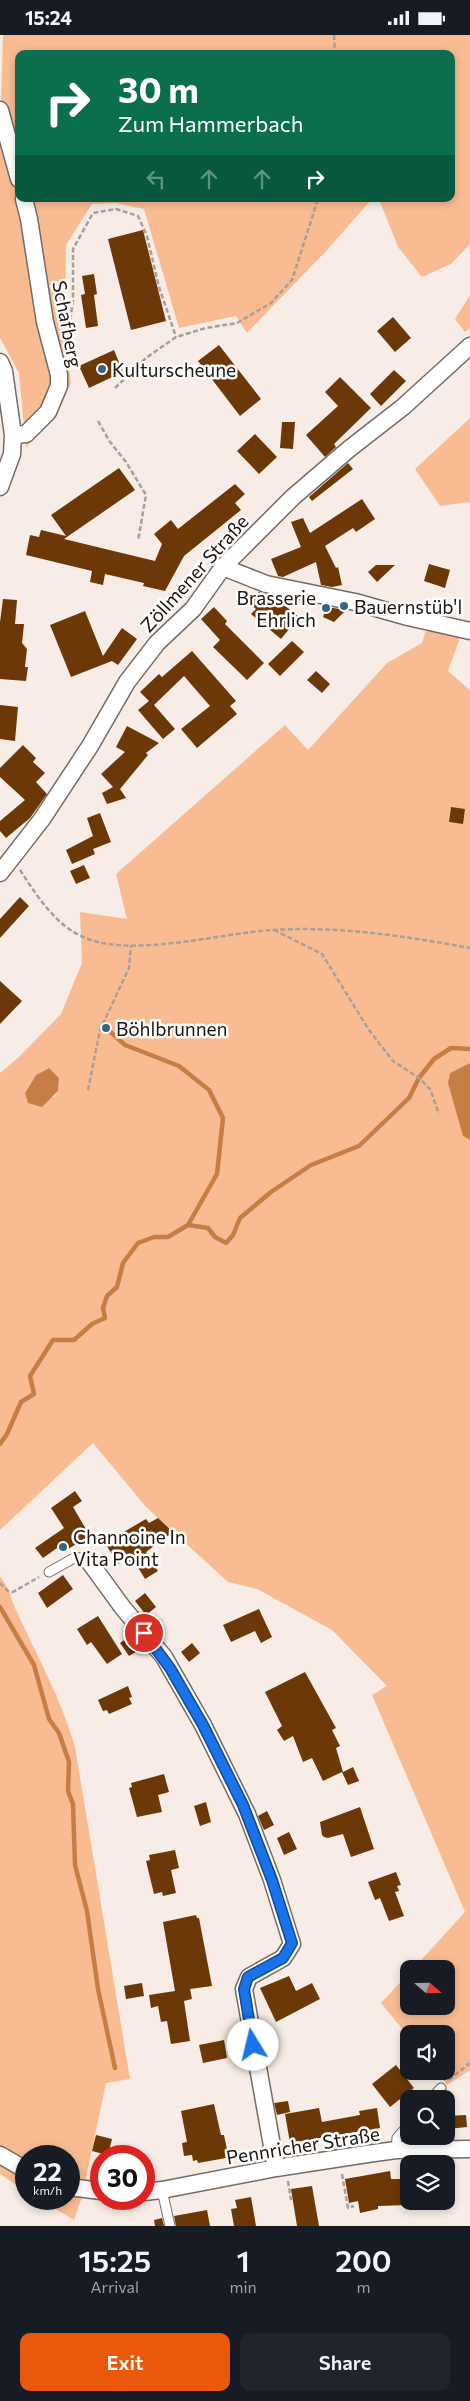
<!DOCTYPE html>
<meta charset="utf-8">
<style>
body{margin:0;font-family:Commissioner,sans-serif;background:#20242c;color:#f1f3f6;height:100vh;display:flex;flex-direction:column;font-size:19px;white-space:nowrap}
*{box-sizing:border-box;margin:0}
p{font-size:16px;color:#9ea1a6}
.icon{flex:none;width:28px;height:28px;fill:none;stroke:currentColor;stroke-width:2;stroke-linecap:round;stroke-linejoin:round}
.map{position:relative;height:2191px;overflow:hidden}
.drawer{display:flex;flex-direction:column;background:#171b24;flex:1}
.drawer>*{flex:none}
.hud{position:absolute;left:15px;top:15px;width:440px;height:152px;border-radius:10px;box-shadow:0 2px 8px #0003;background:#0b6e4f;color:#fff;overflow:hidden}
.needle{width:32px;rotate:110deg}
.tools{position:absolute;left:400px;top:1925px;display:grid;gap:10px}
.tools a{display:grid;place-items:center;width:55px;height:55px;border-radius:10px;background:#171b24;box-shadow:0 2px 8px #0003;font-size:25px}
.speed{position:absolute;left:15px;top:2110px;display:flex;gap:10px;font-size:25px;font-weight:700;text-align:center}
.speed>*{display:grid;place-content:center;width:65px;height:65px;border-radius:50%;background:#171b24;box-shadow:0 2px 8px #0003;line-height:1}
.speed small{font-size:12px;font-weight:400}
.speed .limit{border:8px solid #d22;background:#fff;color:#111}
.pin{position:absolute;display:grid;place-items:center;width:42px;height:42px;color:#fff;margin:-21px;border:2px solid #fff;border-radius:50%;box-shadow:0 1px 5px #0007}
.me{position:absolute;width:55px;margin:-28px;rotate:351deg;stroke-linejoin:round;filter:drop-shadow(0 0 4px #0008)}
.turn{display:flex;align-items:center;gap:18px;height:105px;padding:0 20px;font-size:22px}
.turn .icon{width:65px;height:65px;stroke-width:2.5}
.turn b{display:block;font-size:35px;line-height:42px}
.lanes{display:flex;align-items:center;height:48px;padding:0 20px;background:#0003;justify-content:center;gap:25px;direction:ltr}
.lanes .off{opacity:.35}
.eta{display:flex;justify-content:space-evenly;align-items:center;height:85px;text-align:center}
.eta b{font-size:30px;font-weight:600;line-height:35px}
.action{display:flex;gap:10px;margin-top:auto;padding:10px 20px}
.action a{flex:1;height:58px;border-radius:10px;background:#ea580c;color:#fff;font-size:20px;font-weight:600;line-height:58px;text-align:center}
.action a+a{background:#20242c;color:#f1f3f6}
.status{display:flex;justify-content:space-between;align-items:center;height:35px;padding:0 25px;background:#171b24;direction:ltr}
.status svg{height:14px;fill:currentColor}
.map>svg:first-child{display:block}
.green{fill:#f9bc92;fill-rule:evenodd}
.water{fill:#c77e45}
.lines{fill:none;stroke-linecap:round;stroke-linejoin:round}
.stream{stroke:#c77e45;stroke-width:4.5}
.building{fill:#6c3807}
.lane-casing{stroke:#746b65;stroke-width:11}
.street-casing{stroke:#746b65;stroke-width:19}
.path{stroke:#a7a09a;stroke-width:2.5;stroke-dasharray:5 2.5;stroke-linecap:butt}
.lane{stroke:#fff;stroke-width:9}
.street{stroke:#fff;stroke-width:16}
.route-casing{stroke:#114b97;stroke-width:12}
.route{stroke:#1a73e8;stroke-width:9}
.poi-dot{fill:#346684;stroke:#fefcfb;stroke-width:2}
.labels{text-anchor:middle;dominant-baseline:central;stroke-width:5;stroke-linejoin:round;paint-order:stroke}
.street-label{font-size:19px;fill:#181512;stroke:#fefcfb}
.poi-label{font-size:19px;fill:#181512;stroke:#fefcfb;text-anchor:start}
</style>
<div class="status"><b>15:24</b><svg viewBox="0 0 49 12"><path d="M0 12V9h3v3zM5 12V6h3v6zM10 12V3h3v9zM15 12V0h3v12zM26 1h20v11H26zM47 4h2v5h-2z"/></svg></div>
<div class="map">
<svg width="470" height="2191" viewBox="0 0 470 2191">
<rect width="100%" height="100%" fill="#f7ede6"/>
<path class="green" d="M3,0H470V209L451,229L422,242L398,212L379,164H451V19H19V164H372L327,215L247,298L236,281L179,293L144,174L115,168L92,169L66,210L65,302L71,349L26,413L19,338L0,303V102Z
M470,260V293L465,297L455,284Z
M470,383V467L440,471L415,434Z
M428,589L462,597L448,636L470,655V1028L450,1038L463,1101L470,1105V2035L447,2050L436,2036H446V1999H409V2002L381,1968L409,1938V1971H446V1934H413L465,1877L372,1660L387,1651L332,1595L257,1554L228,1547L146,1472L93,1408L0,1495V1038L19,1022L61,979L82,928L80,877L127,884L116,839L285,690L308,715L387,628L422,608ZM48,1033L59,1043L58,1056L54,1062L25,1058L36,1040Z
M0,1542C12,1556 9,1560 16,1575C37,1621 61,1663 75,1712L130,2044L106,2048L82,2162L74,2185L39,2164H69V2121H26V2156L0,2139Z"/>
<path class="water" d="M470,1028V1105L463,1101L448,1048L450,1038Z
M49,1033L59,1043L58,1056L42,1072L28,1068L25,1058L36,1040Z"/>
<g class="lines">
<path class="stream" d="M106,993L125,1010L179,1031L209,1055L223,1083L217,1139L188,1190
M0,1409L7,1399L21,1367L34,1359L30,1341L53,1305H74L92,1289L105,1283L103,1273L107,1261L117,1252L123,1228L138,1208L154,1202H168L188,1190L208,1193L215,1202L226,1208L233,1200L240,1183L271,1157L311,1130L359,1111L409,1063L419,1043L434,1024L451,1013L470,1014
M0,1572L34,1630L49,1684L59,1698L69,1727L68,1756L73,1769L75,1830L87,1876L98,1954L115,2033"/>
</g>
<path class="building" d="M143,195L166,286L131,295L108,204Z
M94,239L97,259L94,260L98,291L86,293L81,260L85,259L82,241Z
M393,282L411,303L395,317L377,296Z
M219,310L261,364L240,381L198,326Z
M114,315L123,337L89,353L79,331Z
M394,335L406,346L381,371L370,359Z
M340,342L371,373L334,409L336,412L325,422L306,400L338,371L325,357Z
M282,387H295L293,414L280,413Z
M255,399L277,422L259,439L237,416Z
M348,428L353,434L312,466L309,462Z
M119,433L135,455L64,504L155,526L162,509L154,499L171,485L178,494L235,449L245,459L235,468L241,475L184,521L165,556L143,551L144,548L105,539L103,550L90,547L92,536L26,520L30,500L39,502L41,495L66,501L51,480Z
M362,464L375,484L356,497L353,493L325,511L336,533L338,532L342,550L332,552L321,550L316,527L283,542L278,541L271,524L301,512L291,487L303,483L310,498Z
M429,529L450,535L445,553L424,546Z
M376,530H395L377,547L368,537Z
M259,557L273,561L299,582L281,604L251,579L256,574L249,568Z
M3,564L17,565L15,589H24L22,608L27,614L25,632H28L26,646L0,644V587Z
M214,572L227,586L225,589L264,628L247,645L213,612L220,605L201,584Z
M327,572L346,575L334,587L323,582Z
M85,576L103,621L122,593L137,604L118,630L112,626L71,642L50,590Z
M292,606L304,617L280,641L268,629Z
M192,616L236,666L230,671L237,679L197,713L181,694L210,671L184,641L154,670L175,694L163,704L138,675L149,666L140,657L159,639L162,642Z
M316,636L330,649L322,658L307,645Z
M0,670L18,672L15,706L0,704Z
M127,691L159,708L146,718L148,720L120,754L126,763L107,769L102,758L113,752L101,739L125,717L116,712Z
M23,710L36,723L33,727L45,738L36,747L47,759L30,783L6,803L0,796V786L25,765L0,742V733Z
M451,772L465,774L463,789L449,787Z
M100,778L111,807L93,814L95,819L72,829L66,815L93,801L87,783Z
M84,830L90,843L76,849L70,836Z
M20,862L29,871L0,903V884Z
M0,946L22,966L0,989Z
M75,1456L82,1466L73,1472L90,1501L68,1514L66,1511L58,1515L57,1513L43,1523L35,1513L64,1493L51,1473Z
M158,1483L173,1497L146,1517L158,1536L145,1544L133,1524L130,1527L127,1523L118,1529L105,1508L146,1484L149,1488Z
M63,1540L73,1554L47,1573L38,1558Z
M145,1558L156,1572L146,1580L135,1566Z
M259,1574L272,1602L261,1608L255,1596L231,1607L223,1590Z
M98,1581L122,1619L107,1629L91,1607L87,1610L77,1594Z
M130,1601L139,1615L129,1621L120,1608Z
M192,1608L200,1618L189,1627L181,1617Z
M305,1637L336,1693L332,1695L340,1711L336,1713L343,1737L353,1732L359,1746L348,1750L342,1737L323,1746L312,1723L303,1727L293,1701L284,1706L277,1695L282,1691L265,1657Z
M128,1651L132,1662L129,1663L132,1669L109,1679L107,1675L103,1676L98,1665Z
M164,1739L169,1757L158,1760L162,1777L137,1782L129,1753L132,1752L131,1748Z
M206,1767L211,1787L200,1791L194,1771Z
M360,1772L374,1814L351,1822L343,1799L328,1803L324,1802L322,1800L320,1787Z
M267,1776L274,1790L264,1795L258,1781Z
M289,1797L297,1814L284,1820L277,1803Z
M175,1815L179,1833L171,1835L176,1858L163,1861L162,1857L154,1859L146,1826L150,1825L149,1820Z
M396,1837L401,1850L397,1851L399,1856L395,1857L404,1881L389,1886L380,1863L375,1865L368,1847Z
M196,1880L197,1883H199L212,1951L190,1954L192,1964L184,1966L190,2006L171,2009L167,1986L161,1987L158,1971L151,1973L149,1960L175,1956L163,1887Z
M289,1941L296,1956L312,1948L320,1964L276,1987L260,1953Z
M142,1948L144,1961L126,1964L124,1951Z
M224,2005L227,2023L203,2028L199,2010Z
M396,2030L414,2053L390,2072L372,2049Z
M288,2066L290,2077L277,2080L274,2068Z
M214,2069L221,2100H224L228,2119H226V2123L198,2128L197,2125L193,2126L192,2120L184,2121L182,2108L187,2107L181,2076Z
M319,2073L322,2087L360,2080L359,2076L377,2073L380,2093L290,2108L285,2079Z
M466,2080L467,2092L448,2094V2081Z
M96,2100L112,2104L108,2120L92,2116Z
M390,2136L391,2144H409V2170L378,2171V2174L360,2178L358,2166L349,2168L345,2144Z
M312,2151L319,2191H297L291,2154Z
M251,2162L256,2191H234L231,2174L237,2173L235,2165Z
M207,2175L210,2191H176L174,2181Z
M162,2183L164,2191H155L154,2185Z"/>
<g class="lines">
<g class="lane-casing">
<path id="lane" d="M49,1537L76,1522L88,1525
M431,2064L441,2053
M396,2115L397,2103L409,2089
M162,2155L170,2191"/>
</g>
<g class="street-casing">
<path id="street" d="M0,75L19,144
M0,327L4,336L13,400L12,419L0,452
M13,400L26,399L48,377L59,351V340L45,287L29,184L24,164
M223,532L266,549L355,567L408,582L470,596
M0,838L42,784L90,711L127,647L157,608L193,574L223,532L293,462L349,414L403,372L470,311
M88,1525L123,1573L164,1622L203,1690L247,1779L272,1845L292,1909L283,1923L249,1942L244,1954L276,2133
M0,2120L26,2135
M69,2152L101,2156
M144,2157L162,2155L276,2133L367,2119L396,2115L470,2114"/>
</g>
<path class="path" d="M334,0L335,19
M67,307L73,266V214L93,178L116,174L138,181L147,201L159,252L176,302
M115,353L146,323L176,302L206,293L237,288L271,268L292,245L318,164
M98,386L110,407L126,427L146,460L138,506
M20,835C37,861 57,893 88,904C137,922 221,898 273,895C340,891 405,901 470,913
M274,895L322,919L369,995L393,1026L419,1043L430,1054L439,1079
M88,1055L100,995L129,933L131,910
M0,1548L8,1556L13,1557L39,1542
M449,2045L470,2028
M342,2139L348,2173L354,2171
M288,2146L291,2165"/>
<use href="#lane" class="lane"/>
<use href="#street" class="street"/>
</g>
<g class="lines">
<g class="route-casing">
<path id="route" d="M144,1598L170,1633L203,1690L243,1770L272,1845L292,1908L283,1923L248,1942L244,1954L253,2010"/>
</g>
<use href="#route" class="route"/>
</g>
<g class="poi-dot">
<circle cx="102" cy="334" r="5"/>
<circle cx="344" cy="571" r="5"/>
<circle cx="326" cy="573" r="5"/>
<circle cx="106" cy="993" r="5"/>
<circle cx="63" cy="1512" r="5"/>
</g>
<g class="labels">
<g class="street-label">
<text transform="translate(68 289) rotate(79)">Schafberg</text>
<text transform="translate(194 538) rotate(-48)">Zöllmener Straße</text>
<text transform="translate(303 2110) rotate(-9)">Pennricher Straße</text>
</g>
<g class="poi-label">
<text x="112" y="334">Kulturscheune</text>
<text x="316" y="562" text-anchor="end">Brasserie<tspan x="316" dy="22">Ehrlich</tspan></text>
<text x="354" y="571">Bauernstüb'l</text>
<text x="116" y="993">Böhlbrunnen</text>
<text x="73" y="1501">Channoine In<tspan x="73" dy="22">Vita Point</tspan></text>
</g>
</g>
</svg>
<div class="tools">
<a><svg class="needle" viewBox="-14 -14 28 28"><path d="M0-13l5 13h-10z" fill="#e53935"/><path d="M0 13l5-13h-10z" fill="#9ea1a6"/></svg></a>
<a><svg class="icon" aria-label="sound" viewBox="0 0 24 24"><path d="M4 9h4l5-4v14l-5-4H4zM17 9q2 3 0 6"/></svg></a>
<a><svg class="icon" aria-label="search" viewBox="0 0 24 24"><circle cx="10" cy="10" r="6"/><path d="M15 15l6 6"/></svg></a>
<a><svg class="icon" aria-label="layers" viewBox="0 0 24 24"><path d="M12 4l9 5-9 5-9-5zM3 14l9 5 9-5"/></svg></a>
</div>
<div class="speed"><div>22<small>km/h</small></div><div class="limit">30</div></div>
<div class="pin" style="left:144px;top:1598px;background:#d93025"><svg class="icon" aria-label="arrive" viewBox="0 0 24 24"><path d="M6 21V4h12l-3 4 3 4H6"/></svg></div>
<svg class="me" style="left:253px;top:2010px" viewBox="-20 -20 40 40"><circle r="19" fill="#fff"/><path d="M0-13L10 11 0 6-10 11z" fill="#1a73e8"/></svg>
<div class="hud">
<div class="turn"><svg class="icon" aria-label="right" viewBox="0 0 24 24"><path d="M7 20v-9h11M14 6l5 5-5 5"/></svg><div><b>30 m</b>Zum Hammerbach</div></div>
<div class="lanes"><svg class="icon off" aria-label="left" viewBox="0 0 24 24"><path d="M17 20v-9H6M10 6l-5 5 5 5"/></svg><svg class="icon off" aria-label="ahead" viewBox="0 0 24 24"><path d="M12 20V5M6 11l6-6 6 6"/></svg><svg class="icon off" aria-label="ahead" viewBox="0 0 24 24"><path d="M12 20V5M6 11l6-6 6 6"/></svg><svg class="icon" aria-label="right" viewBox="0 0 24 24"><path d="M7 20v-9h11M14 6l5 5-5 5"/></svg></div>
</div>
</div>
<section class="drawer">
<div class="eta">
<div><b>15:25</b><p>Arrival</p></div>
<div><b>1</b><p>min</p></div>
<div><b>200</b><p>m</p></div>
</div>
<div class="action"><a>Exit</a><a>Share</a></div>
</section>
